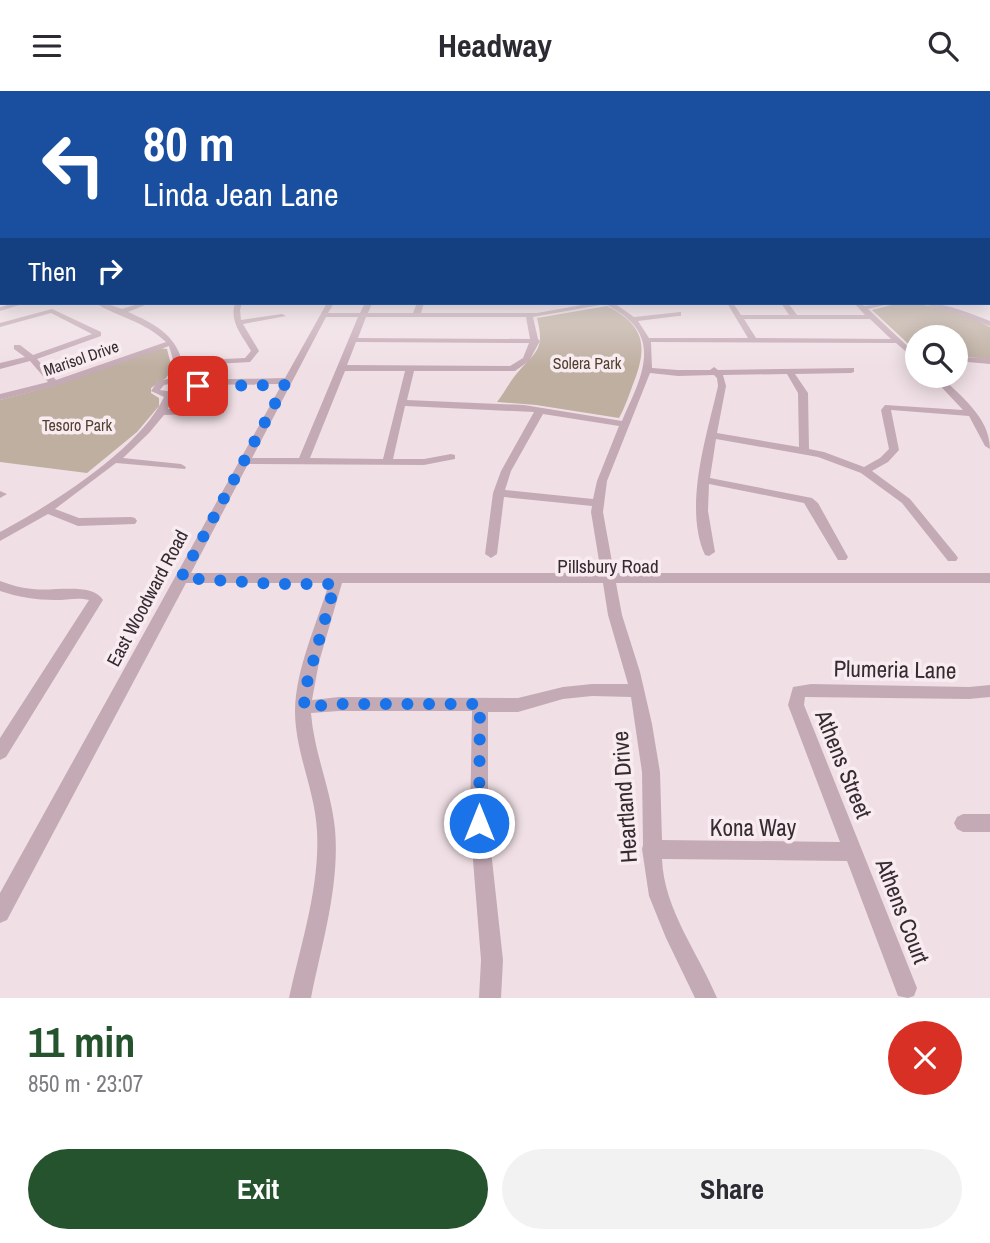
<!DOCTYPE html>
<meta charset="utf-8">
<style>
body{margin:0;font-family:"Archivo Narrow",sans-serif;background:#f2f2f3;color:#2b2b33;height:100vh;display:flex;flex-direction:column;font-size:26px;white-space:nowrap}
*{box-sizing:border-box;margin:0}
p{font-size:23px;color:#7c7c81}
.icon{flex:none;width:38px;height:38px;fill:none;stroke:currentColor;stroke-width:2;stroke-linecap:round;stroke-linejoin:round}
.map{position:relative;height:907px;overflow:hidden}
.panel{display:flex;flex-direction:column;background:#fff;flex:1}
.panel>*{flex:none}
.hud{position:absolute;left:0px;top:0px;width:990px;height:214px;box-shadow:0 4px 18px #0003;background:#1a4fa0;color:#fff;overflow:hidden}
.buttons{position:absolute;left:905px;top:234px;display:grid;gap:14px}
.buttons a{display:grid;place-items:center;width:63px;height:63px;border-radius:50%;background:#fff;box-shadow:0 4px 18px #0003;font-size:35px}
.pin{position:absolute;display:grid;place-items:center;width:60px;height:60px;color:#fff;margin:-30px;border-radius:14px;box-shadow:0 4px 10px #0006}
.me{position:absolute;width:77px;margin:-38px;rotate:0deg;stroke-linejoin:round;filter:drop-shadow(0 0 5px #0008)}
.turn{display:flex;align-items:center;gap:24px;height:147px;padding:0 28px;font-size:32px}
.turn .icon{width:91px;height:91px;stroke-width:2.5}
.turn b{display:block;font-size:49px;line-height:60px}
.then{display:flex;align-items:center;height:66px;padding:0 28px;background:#0003;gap:14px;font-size:26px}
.round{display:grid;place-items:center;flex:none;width:74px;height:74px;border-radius:37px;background:#f2f2f3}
.headline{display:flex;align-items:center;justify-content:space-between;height:119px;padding:0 28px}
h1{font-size:42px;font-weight:700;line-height:52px;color:#25532e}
.primary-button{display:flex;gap:14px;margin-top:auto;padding:14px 28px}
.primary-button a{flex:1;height:80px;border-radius:42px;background:#25532e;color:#fff;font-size:28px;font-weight:700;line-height:80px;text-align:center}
.primary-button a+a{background:#f2f2f3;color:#2b2b33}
header{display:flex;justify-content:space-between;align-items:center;height:91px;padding:0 28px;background:#fff;font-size:32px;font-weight:700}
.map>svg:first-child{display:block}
.green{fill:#beafa1}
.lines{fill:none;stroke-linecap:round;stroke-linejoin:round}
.minor{fill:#c4aab5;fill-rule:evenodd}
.major{fill:#765e6b;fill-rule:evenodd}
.route{stroke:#1a73e8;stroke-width:12;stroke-dasharray:0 21.6}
.labels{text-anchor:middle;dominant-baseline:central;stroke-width:7;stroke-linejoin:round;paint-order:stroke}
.far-street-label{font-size:16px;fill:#362b31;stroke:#f8ecf0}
.far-park-label{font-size:16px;fill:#524131;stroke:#f8ecf0}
.street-label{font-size:19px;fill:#362b31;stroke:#f8ecf0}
.near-street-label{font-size:23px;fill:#362b31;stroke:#f8ecf0}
</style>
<header><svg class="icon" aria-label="menu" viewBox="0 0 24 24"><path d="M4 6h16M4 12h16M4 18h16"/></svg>Headway<svg class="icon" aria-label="search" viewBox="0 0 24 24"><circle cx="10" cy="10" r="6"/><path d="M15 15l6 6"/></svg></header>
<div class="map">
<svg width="990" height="907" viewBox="0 0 990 907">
<rect width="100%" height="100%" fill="#f0e0e5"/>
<path class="green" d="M899,212C930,212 963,221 990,236V268L956,265V247H917V261L872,219Z
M607,215C648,236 647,258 632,296C628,307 624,318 619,327L536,314L497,311C504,302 512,287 519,280C539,258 544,257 537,227Z
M159,257L167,258L172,278L166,287L151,297V302L159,307V315L137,341L87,382L0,371V309L60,293Z"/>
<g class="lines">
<path class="minor" d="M989,170H990V175H989Z
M989,188H990V192H989Z
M15,212H26L0,220V216Z
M95,212H105L122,218L141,212H150L128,221C153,232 175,243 182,270L245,267L251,260C242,244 229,231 235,212H242L240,219L241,229L282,223L286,225L243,233L259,260L250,271L182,275L181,286L187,289L285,287L327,212H334L328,222H360L365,212H372L368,222H413L417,212H424L421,222H537L593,212H614L634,226L681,221V225H678L638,230L649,247H748L727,212H733L741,224H789L781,212H788L797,224H865L854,212H861L864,215L893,212L868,218L917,264V270L896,252L651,251L652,277L678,279H710L714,276L718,279L854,277V281L851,282L795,283L808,302L809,358L824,361L864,376L880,367L889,358L881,319L885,314L963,319L931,285H940C961,305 990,327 990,358L985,355L969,325L891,319L899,359L888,371L872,380L910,408L956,464L958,467L956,470H948L902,412L861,382L818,366L716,348L710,387L812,407L818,412L848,466L846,469H838L804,412L709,393L708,420L715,461L709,465L705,464C683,416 707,344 718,295L717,287L714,284L678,285L650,282L607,390L603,421L614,482H990V492H616L622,524L640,581L652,633L660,681L662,749L840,751L788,614L793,596L811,593L969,596L990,594V606L969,608L805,606L804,614L917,897L914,905L908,907L898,905L847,770L662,768C664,819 698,861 717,907H695L666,847L649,805L642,758L643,754L642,681L631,606L592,605L563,608L518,621H488V732L503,869L501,907H479L481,869L470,732L472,620H339L311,622C314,662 331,698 335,738C340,794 322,852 311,907H289C301,852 320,796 317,740C315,699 295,661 295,620C296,576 317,533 329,492H186L7,829L0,832V802L282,293L193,294L186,302L173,306L168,318L221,317L224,318V322L164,324L149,342L123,367L181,373L186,376L185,378L116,372L55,418L79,427L131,426L135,427L137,430L135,433L78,435L48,423L0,450V441C51,414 140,358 164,306L151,300L158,290L172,287L174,272L169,255L62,293L0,309V303L48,291L30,270L0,278V272L25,266L14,258V254H20L33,264L92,243L51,222L0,236V232L52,218L101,241V245L37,268L56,289L166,251C146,231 118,226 95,212ZM606,213C615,219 625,224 632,232C659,261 634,300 622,330L524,314L407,309L414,280H515L529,270L540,250L538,248L533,226ZM326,226H358L299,367H252ZM366,226H526L530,248L358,247ZM744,228H870L891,248L756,247ZM356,251L529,252L523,267L510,275L347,274ZM345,280H405L383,368L310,367ZM787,283L798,302L799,356L717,342L726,295L723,284ZM179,291L184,294L173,301L160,299L164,294ZM405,315L534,321L501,380L493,402L485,463L491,467L497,463L504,406L592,415L591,421L601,482H191L248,373L424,374L455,368V364L451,363L424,368H393ZM543,323L619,335L597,390L593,408L505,399L511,380ZM342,492H603L608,524L628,593H592L563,596L518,607L339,606L312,609L319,571Z
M921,212C945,211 969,222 990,230V235L960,224Z
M956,266L990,267V273L956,270Z
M0,400L7,403L0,407Z
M0,490C11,494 21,497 33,498C53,501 92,491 103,509L6,666L0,669V647L89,509C78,506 67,509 55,509C36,509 18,506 0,500Z
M963,723H990V741H963L957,738L954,732L957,726Z"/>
<path class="major" d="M0,199H2V203H0Z"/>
</g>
<linearGradient id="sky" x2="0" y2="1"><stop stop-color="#7fb0c2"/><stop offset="0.54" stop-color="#f8f1f3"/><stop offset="1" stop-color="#f8f1f3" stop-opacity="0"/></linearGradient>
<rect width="990" height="276" fill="url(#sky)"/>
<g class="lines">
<path class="route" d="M198,295L285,294L181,487L276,493H335L305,599L304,616L339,613H480L479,732"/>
</g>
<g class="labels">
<g class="far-street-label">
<text transform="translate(81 267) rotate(-19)">Marisol Drive</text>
</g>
<g class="far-park-label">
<text x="587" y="272">Solera Park</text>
<text x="77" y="334">Tesoro Park</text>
</g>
<g class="street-label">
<text x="608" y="475">Pillsbury Road</text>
<text transform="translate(147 507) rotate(-62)">East Woodward Road</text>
</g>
<g class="near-street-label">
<text transform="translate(895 578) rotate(1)">Plumeria Lane</text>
<text transform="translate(844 673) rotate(68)">Athens Street</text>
<text transform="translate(624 706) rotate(-94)">Heartland Drive</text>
<text x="753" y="736">Kona Way</text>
<text transform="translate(903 820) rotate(69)">Athens Court</text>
</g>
</g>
</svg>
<div class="buttons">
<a><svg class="icon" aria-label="search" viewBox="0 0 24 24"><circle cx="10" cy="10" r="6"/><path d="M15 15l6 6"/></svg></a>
</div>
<div class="pin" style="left:198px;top:295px;background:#d93025"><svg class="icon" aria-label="arrive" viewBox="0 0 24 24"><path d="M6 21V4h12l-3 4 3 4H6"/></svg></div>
<svg class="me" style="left:479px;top:732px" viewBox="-20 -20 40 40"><circle r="17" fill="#1a73e8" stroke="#fff" stroke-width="3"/><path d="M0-11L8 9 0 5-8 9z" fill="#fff"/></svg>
<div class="hud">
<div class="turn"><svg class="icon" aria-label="left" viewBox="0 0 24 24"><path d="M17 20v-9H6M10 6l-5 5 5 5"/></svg><div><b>80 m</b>Linda Jean Lane</div></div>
<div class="then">Then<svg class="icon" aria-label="right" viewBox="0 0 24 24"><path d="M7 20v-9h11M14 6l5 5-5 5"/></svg></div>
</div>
</div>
<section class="panel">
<div class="headline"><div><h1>11 min</h1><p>850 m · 23:07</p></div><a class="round" style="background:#d93025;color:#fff"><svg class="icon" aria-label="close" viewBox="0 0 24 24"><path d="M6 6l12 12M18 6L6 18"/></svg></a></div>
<div class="primary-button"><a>Exit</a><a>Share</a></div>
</section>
